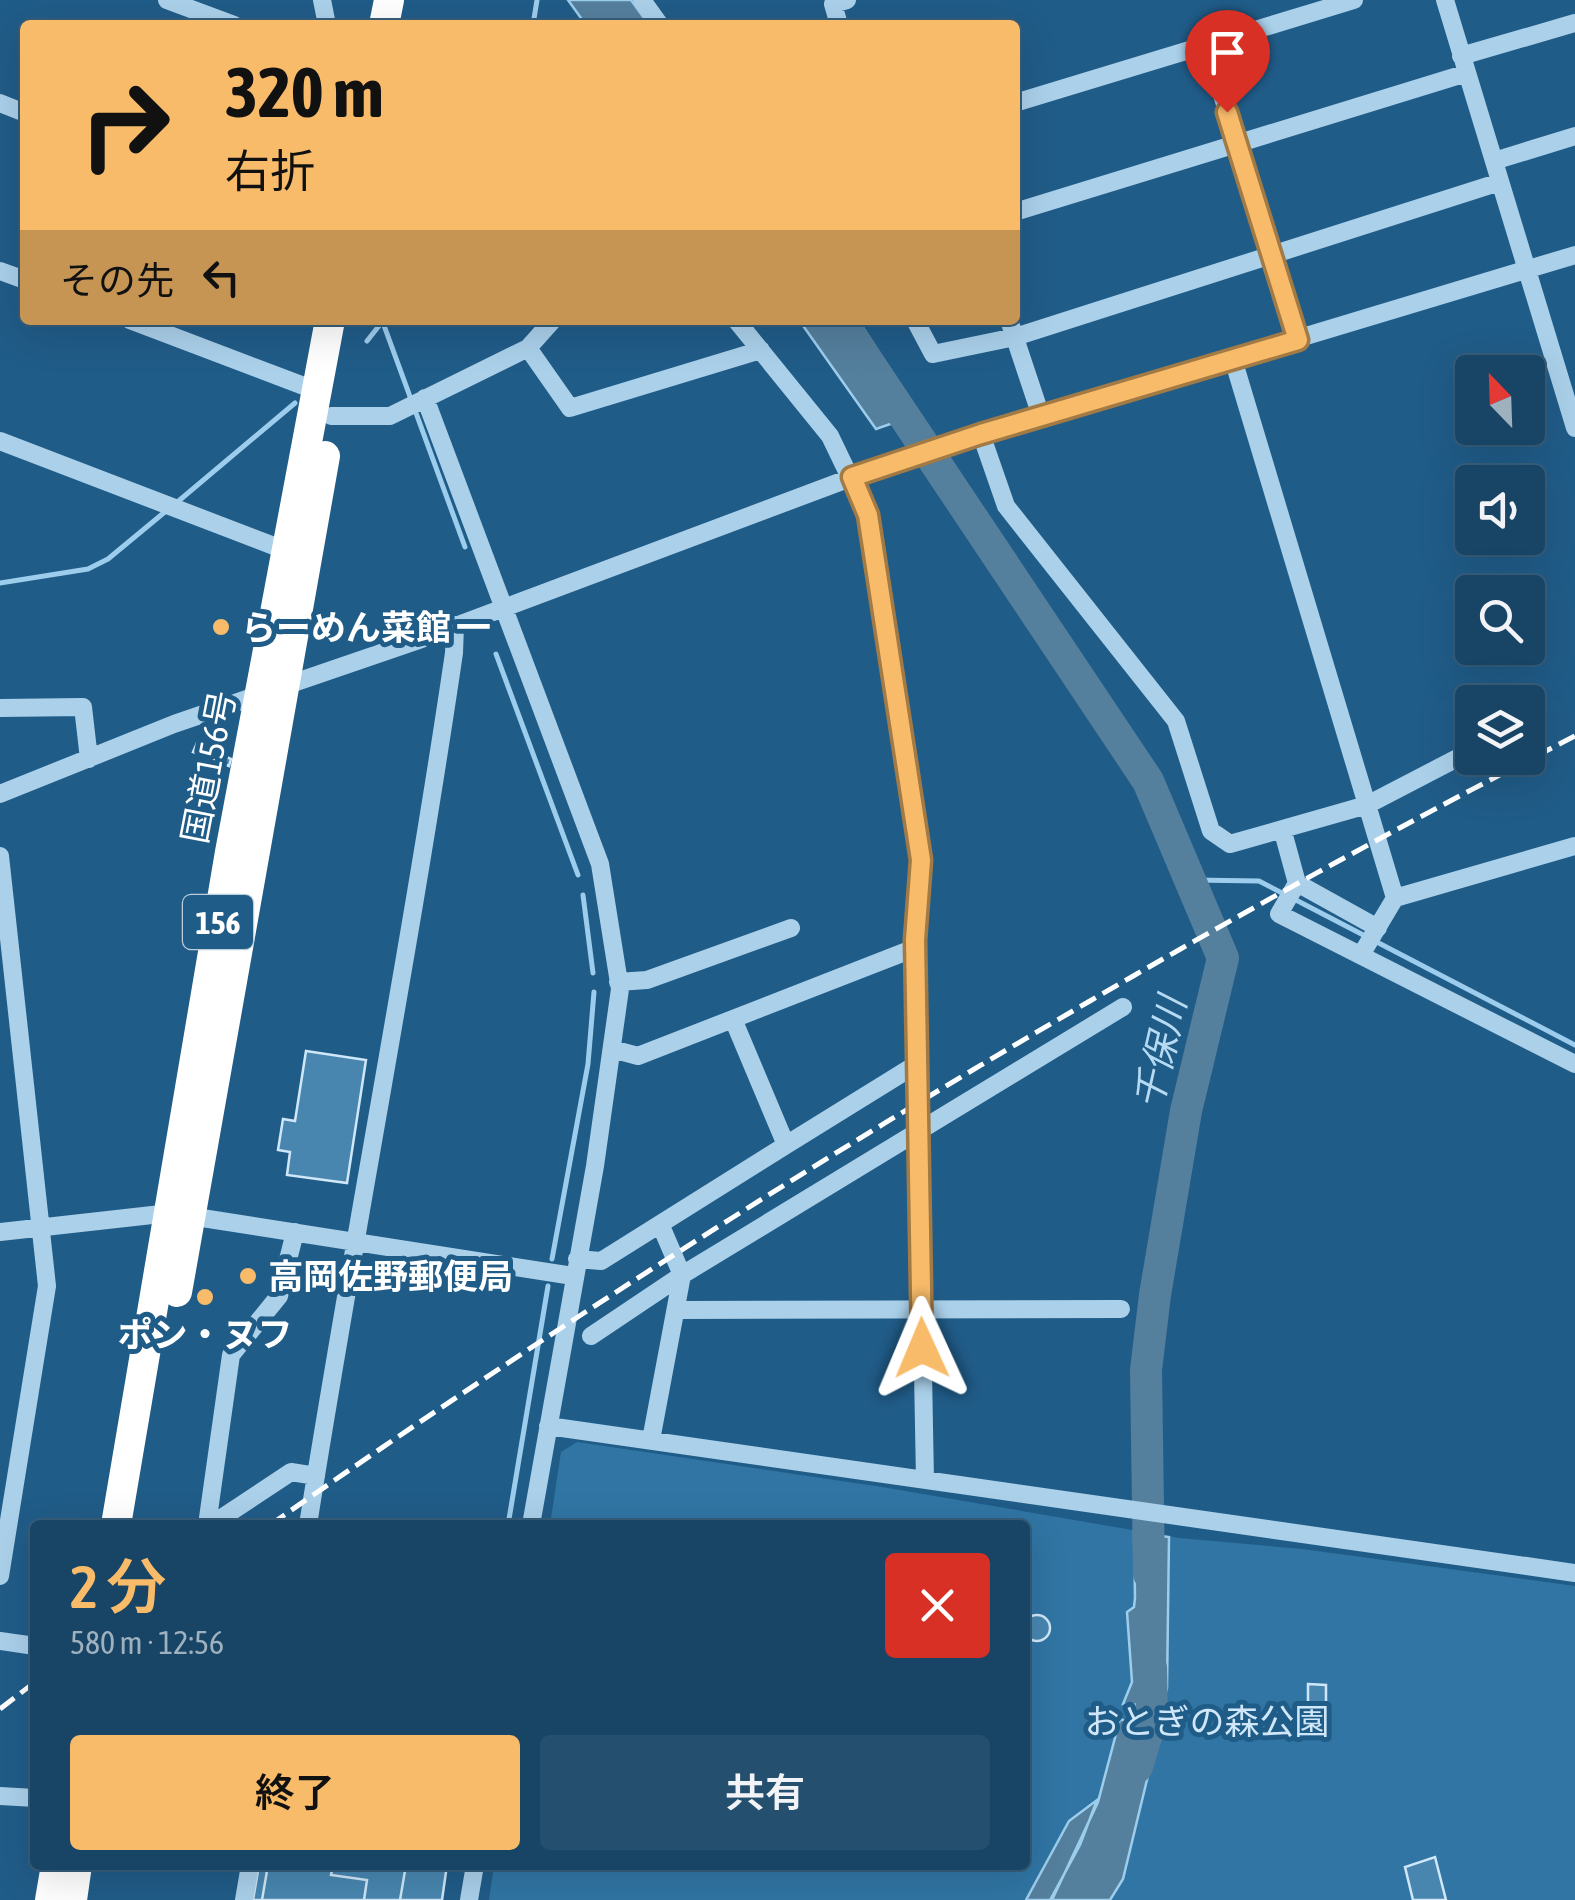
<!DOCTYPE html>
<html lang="ja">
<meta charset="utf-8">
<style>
body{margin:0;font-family:"Asap Condensed","Noto Sans JP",sans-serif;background:#254f6f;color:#f1f3f6;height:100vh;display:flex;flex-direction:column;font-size:38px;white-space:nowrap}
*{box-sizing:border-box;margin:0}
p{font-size:32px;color:#9fb1bf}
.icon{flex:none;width:55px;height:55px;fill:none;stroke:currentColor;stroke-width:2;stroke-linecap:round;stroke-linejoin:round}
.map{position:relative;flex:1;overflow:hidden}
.sheet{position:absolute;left:30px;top:1520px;width:1000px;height:350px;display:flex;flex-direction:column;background:#184566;border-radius:10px;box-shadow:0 10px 40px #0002,0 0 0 2px #365d7a}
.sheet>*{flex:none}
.banner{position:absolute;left:20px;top:20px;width:1000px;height:305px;border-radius:10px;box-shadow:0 10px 40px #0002,0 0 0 2px #365d7a;background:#f8bb6a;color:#111;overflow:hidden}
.needle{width:65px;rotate:337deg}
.buttons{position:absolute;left:1455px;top:355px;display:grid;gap:20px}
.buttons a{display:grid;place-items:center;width:90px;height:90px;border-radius:10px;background:#184566;box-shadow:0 10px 40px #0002,0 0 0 2px #365d7a;font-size:50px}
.pin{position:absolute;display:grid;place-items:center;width:85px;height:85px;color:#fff;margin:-102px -42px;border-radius:50% 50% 50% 0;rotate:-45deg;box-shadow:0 0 10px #0007}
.pin .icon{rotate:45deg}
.me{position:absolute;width:110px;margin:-55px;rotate:359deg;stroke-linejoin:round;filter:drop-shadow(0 0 8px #0008)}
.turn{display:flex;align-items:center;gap:35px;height:210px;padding:0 40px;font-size:45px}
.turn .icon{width:130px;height:130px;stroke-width:2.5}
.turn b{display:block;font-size:70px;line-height:85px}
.then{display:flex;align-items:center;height:95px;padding:0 40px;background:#0003;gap:20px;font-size:38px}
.round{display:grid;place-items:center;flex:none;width:105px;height:105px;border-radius:10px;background:#254f6f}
.headline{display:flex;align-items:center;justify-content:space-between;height:170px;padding:0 40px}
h1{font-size:60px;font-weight:600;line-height:75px;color:#f8bb6a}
.primary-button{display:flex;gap:20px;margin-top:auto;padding:20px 40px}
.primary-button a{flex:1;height:115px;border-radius:10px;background:#f8bb6a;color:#111;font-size:40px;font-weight:600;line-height:115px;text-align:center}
.primary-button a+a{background:#254f6f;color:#f1f3f6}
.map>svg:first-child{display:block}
.green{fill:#3075a4}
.water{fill:#547f9d;stroke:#9dcdec;stroke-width:2.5}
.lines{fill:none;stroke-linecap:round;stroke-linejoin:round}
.stream{stroke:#9dcdec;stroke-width:5}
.river{stroke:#547f9d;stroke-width:32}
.building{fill:#4886b0;stroke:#cfe7f8;stroke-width:2.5}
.minor{stroke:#aad0ea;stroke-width:18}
.highway{stroke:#fff;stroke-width:30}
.rail{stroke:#fff;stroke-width:5;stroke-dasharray:18 8;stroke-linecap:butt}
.route-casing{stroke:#a17a45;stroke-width:25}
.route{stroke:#f8bb6a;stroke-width:18}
.poi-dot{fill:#f8bb6a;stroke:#205c88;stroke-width:4}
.labels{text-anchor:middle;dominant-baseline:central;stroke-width:10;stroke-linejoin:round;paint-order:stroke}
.shield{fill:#205c88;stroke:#bccedb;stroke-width:2.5}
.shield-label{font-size:32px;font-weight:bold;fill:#fff}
.poi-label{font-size:35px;font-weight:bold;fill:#fff;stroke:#205c88;text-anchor:start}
.street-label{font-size:35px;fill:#fff;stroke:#205c88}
.park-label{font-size:35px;fill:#cfe7f8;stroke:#205c88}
.water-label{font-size:38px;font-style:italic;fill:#b6daf2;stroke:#205c88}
</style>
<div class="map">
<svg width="1575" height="1900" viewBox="0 0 1575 1900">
<rect width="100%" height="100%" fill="#205c88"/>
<path class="green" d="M577,1442L882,1487L1179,1538L1302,1549L1575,1586V1900H489L494,1865H1025V1525H550L561,1452Z"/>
<path class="water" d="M568,0H631L649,25H586Z
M799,320H858L919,414L876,429Z
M1134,1532L1169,1537L1167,1688L1161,1712L1146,1705L1123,1704L1132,1682L1127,1612L1134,1607L1135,1598Z
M1120,1719L1141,1727L1160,1726L1123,1879L1110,1900H1052L1098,1802Z
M1097,1800L1080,1845L1050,1900H1026L1069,1821Z"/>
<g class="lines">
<path class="stream" d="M533,25L537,0
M382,320L465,547
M367,341L382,322
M175,504L295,403
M0,583L88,569L108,559L166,511
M496,654L578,875
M1193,880L1259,881L1284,894
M583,895L593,973
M1294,899L1575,1045
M552,1259L588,1064L594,992
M508,1525L548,1286"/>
<path class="river" d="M840,320L1148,781L1223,958L1186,1111L1155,1295L1146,1370L1149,1574
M1137,1767L1152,1717L1151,1668"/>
</g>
<path class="building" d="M197,743L231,759L229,766L193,752Z
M306,1051L366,1060L347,1183L287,1175L290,1152L278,1150L283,1119L295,1121Z
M1024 1628a13 13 0 1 1 26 0a13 13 0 1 1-26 0Z
M1308,1684L1326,1685V1707L1308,1706Z
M1435,1857L1446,1900H1413L1405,1867Z
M259,1865H447L442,1900H253Z
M268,1865H333L331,1875L367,1880L364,1900H262Z
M406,1865H447L442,1900H400Z"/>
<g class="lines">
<path class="minor" d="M167,0L234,25
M322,0L327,25
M642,0L660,25
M1445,0L1575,428
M839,25L833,4L847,0
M1206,43L1298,340
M1461,56L1575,23
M0,103L25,113
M1015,103L1354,0
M1494,161L1575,136
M1015,212L1467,73
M0,271L25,280
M130,320L317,391
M736,320L830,436L868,515L921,860L915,940L925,1480
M915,320L933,354L1015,337L1500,182
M1009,320L1041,416
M528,348L570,408L761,350
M1233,359L1395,898L1361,955
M425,398L600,864L620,989L595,1166L531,1525
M331,416H390L528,348L553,320
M981,434L1006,506L1176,721L1211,831L1230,844L1367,805L1469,752
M0,441L287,551
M0,708L83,707L89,759
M0,794L174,724L416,641L853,477L981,434L1575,255
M1283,832L1297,883L1279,914L1575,1064
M0,856L47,1286L0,1576
M1297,883L1378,928
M1395,898L1575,846
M618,982L647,980L791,928
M733,1019L786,1145L920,1062
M612,1049L638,1056L915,948
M0,1232L170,1213L573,1276
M577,1259L601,1261L786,1145
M676,1310L1121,1309
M591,1336L682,1275L661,1226
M548,1426L1575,1573
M651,1440L682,1275L1123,1007
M207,1525L231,1355L279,1296L295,1232
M211,1525L291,1472L316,1476
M308,1525C354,1234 411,945 454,653L455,625
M0,1641L35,1646
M0,1796L35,1798
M244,1900L250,1865
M469,1900L475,1865"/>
<path class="highway" d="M384,25L389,0
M177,1292L325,456
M116,1525L230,852L330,320
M50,1900L56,1865
M72,1900L77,1865"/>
<path class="rail" d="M270,1525C687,1234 1122,968 1575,736
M0,1709L35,1682"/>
</g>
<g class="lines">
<g class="route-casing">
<path id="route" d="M922,1348L915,940L921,860L868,515L852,477L981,434L1298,340L1227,112"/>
</g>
<use href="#route" class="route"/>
</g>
<g class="poi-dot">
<circle cx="221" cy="627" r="10"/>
<circle cx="248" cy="1276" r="10"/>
<circle cx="205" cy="1297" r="10"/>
</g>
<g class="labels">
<rect class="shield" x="183" y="895" width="70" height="54" rx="8"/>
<g class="shield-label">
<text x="218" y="922">156</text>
</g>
<g class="poi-label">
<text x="241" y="627">らーめん菜館 一</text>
<text x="268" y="1276">高岡佐野郵便局</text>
<text x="205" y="1334" text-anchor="middle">ポン・ヌフ</text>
</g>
<g class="street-label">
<text transform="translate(208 767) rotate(-79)">国道156号</text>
</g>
<g class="park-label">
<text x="1207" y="1721">おとぎの森公園</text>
</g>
<g class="water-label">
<text transform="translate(1160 1053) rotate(-77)">千保川</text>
</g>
</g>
</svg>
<div class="buttons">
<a><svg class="needle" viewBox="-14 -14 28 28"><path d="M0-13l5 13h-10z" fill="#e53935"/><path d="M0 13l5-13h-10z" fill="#9fb1bf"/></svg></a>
<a><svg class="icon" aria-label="sound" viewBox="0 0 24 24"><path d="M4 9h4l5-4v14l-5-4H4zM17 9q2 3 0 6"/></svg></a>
<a><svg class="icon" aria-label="search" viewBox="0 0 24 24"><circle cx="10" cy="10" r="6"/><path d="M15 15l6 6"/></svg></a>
<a><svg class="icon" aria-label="layers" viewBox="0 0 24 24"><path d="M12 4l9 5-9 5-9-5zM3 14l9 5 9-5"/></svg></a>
</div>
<div class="pin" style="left:1227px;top:112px;background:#d93025"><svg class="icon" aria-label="arrive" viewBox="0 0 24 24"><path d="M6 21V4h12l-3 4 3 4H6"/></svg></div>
<svg class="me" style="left:922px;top:1348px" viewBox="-20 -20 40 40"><path d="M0-17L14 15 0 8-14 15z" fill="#f8bb6a" stroke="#fff" stroke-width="4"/></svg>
<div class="banner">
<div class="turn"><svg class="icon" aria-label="right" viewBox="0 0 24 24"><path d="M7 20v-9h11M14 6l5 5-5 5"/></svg><div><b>320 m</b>右折</div></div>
<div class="then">その先<svg class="icon" aria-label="left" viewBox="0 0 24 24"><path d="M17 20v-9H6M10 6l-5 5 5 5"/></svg></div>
</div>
<section class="sheet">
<div class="headline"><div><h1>2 分</h1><p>580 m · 12:56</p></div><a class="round" style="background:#d93025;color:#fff"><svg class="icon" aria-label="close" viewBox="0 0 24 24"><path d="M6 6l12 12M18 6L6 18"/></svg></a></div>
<div class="primary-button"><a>終了</a><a>共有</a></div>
</section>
</div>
